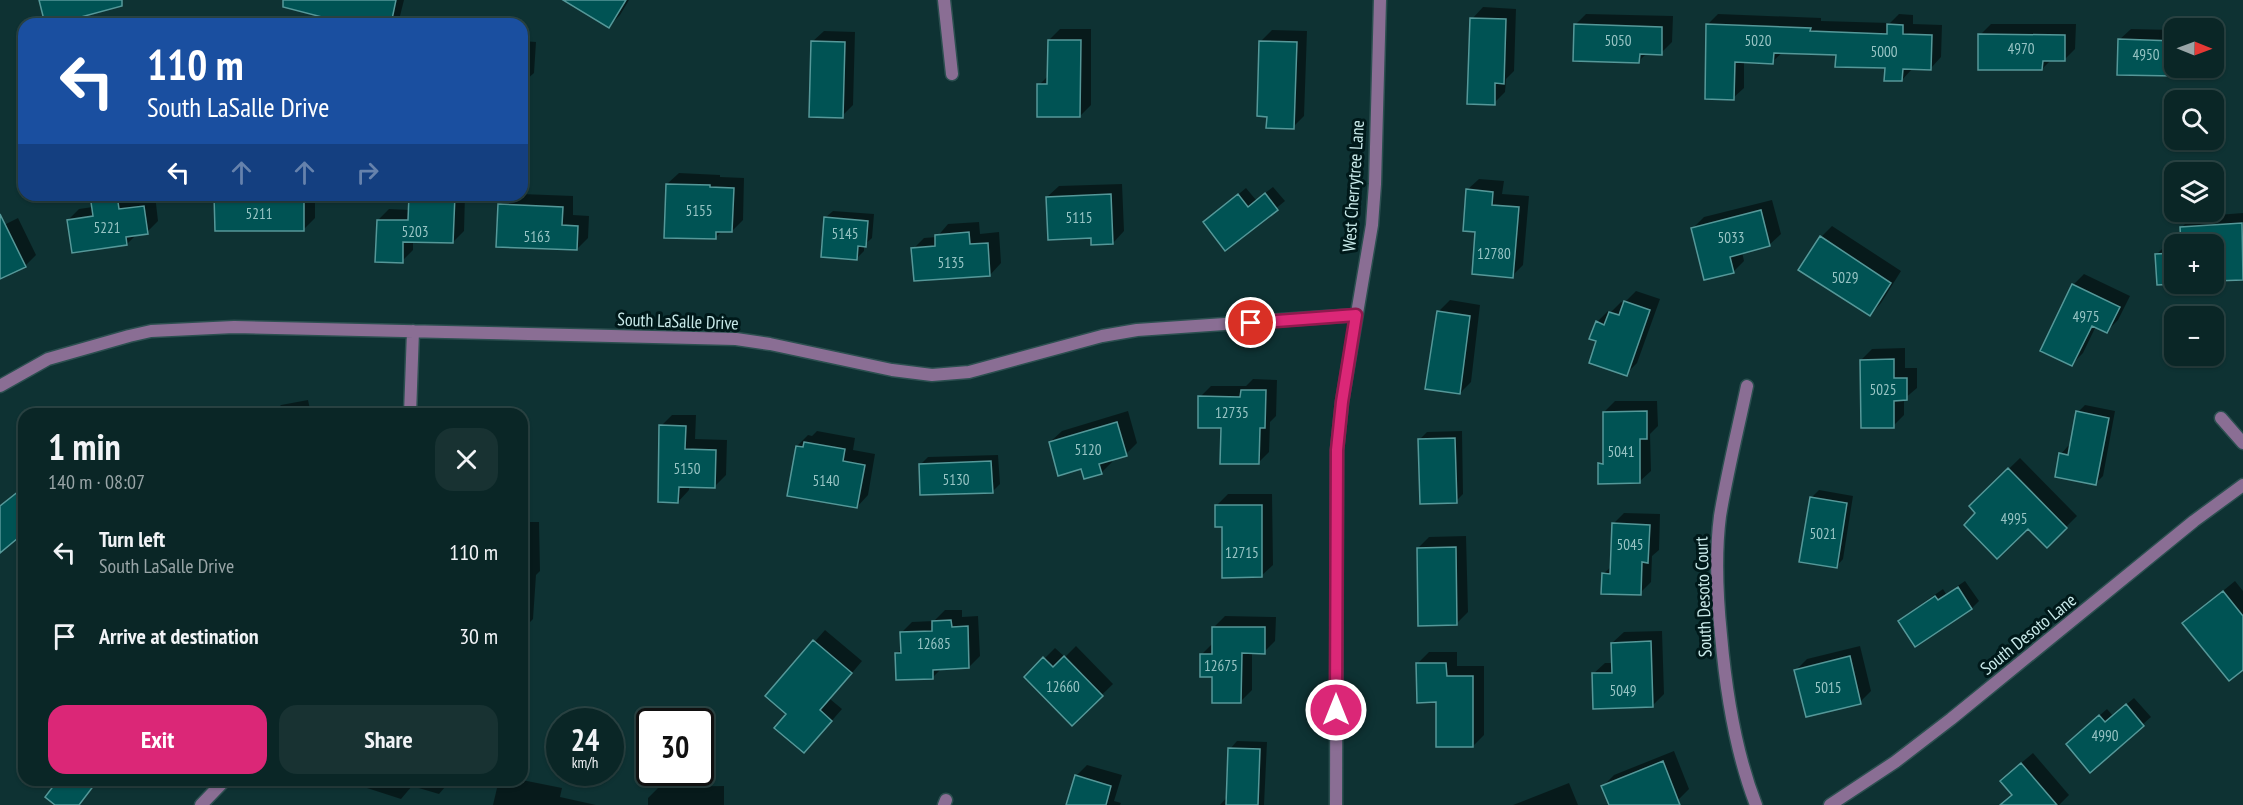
<!DOCTYPE html>
<meta charset="utf-8">
<style>
body{margin:0;font-family:"PT Sans Narrow",sans-serif;background:#183232;color:#f1f3f6;height:100vh;display:flex;flex-direction:column;font-size:22px;white-space:nowrap}
*{box-sizing:border-box;margin:0}
p{font-size:20px;color:#99a5a7}
.icon{flex:none;width:33px;height:33px;fill:none;stroke:currentColor;stroke-width:2;stroke-linecap:round;stroke-linejoin:round}
.map{position:relative;flex:1;overflow:hidden}
.side{position:absolute;left:18px;top:408px;width:510px;height:378px;display:flex;flex-direction:column;background:#0a2626;border-radius:18px;box-shadow:0 2px 4px #0004,0 0 0 2px #2a4343}
.side>*{flex:none}
.guide{position:absolute;left:18px;top:18px;width:510px;height:183px;border-radius:18px;box-shadow:0 2px 4px #0004,0 0 0 2px #2a4343;background:#1a4fa0;color:#fff;overflow:hidden}
.needle{width:39px;rotate:91deg}
.tools{position:absolute;left:2164px;top:18px;display:grid;gap:12px}
.tools a{display:grid;place-items:center;width:60px;height:60px;border-radius:12px;background:#0a2626;box-shadow:0 2px 4px #0004,0 0 0 2px #2a4343;font-size:30px}
.speed{position:absolute;left:546px;top:708px;display:flex;gap:12px;font-size:30px;font-weight:700;text-align:center}
.speed>*{display:grid;place-content:center;width:78px;height:78px;border-radius:50%;background:#0a2626;box-shadow:0 2px 4px #0004,0 0 0 2px #2a4343;line-height:1}
.speed small{font-size:15px;font-weight:400}
.speed .limit{border:3px solid #111;border-radius:9px;background:#fff;color:#111}
.pin{position:absolute;display:grid;place-items:center;width:51px;height:51px;color:#fff;margin:-26px;border:3px solid #fff;border-radius:50%;box-shadow:0 2px 6px #0007}
.me{position:absolute;width:66px;margin:-33px;rotate:0deg;stroke-linejoin:round;filter:drop-shadow(0 0 4px #0008)}
.turn{display:flex;align-items:center;gap:21px;height:126px;padding:0 30px;font-size:27px}
.turn .icon{width:78px;height:78px;stroke-width:2.5}
.turn b{display:block;font-size:42px;line-height:51px}
.lanes{display:flex;align-items:center;height:57px;padding:0 30px;background:#0003;justify-content:center;gap:30px;direction:ltr}
.lanes .off{opacity:.35}
.round{display:grid;place-items:center;flex:none;width:63px;height:63px;border-radius:18px;background:#183232}
.head{display:flex;align-items:center;justify-content:space-between;height:102px;padding:0 30px}
h1{font-size:36px;font-weight:700;line-height:45px}
.button{display:flex;gap:12px;margin-top:auto;padding:12px 30px}
.button a{flex:1;height:69px;border-radius:18px;background:#db2777;color:#fff;font-size:24px;font-weight:700;line-height:69px;text-align:center}
.button a+a{background:#183232;color:#f1f3f6}
ul{padding:0;list-style:none}
li{display:flex;align-items:center;gap:18px;height:84px;padding:0 30px}
li div{flex:1}
li b{display:block;font-size:22px}
li em{font-style:normal}
.map>svg:first-child{display:block}
.shadow{fill:#0007}
.building{fill:#005354;stroke:#559899;stroke-width:1.5}
.lines{fill:none;stroke-linecap:round;stroke-linejoin:round}
.street-casing{stroke:#2c4f50;stroke-width:15}
.street{stroke:#8a6e94;stroke-width:12}
.route-casing{stroke:#8e194d;stroke-width:15}
.route{stroke:#db2777;stroke-width:10}
.labels{text-anchor:middle;dominant-baseline:central;stroke-width:6;stroke-linejoin:round;paint-order:stroke}
.number-label{font-size:15px;fill:#97c4c4}
.street-label{font-size:18px;fill:#c9eaea;stroke:#00191a}
</style>
<div class="map">
<svg width="2243" height="805" viewBox="0 0 2243 805">
<rect width="100%" height="100%" fill="#0e3233"/>
<path class="shadow" d="M305,0H404L398,24H322L324,16Z
M588,0H629L620,15L609,26Z
M1483,7L1516,9L1514,71L1506,79L1505,92L1494,103L1472,19Z
M1586,14L1673,16L1672,42L1661,53H1647L1638,62L1575,25Z
M1718,14L1821,18V21L1890,23L1899,14L1913,15V24L1942,25L1941,57L1931,68L1912,69L1902,80L1886,67L1837,53L1783,52L1772,62L1744,61V88L1733,98L1707,25Z
M1991,24H2076L2075,49L2064,60H2051L2042,69L1980,35Z
M1060,29H1091V105L1080,116L1039,85L1049,75V40Z
M2131,29L2175,30V68H2198L2190,75L2118,73L2119,40Z
M1272,30L1307,31L1304,116L1293,127L1261,41Z
M824,31L855,32L853,105L842,116L812,42Z
M522,41L536,42L534,73L526,80H522Z
M679,173L720,175V177L744,178L743,220L732,231H722L715,238L667,184Z
M1479,179L1504,181L1502,194L1529,196L1523,265L1512,276L1477,231L1467,190Z
M1122,184L1124,231L1113,243L1093,237L1047,197L1059,186Z
M1273,187L1285,201L1226,249L1205,222L1246,188L1256,200Z
M522,194L573,196V215L589,216L588,238L577,249L500,205L510,195Z
M93,195H130V199L155,195L158,221L147,232L137,234L127,244L68,220L79,209L93,207Z
M216,195H315V218L303,230Z
M411,195H465L464,231L453,242L413,241V250L402,261L378,220L389,209L410,210Z
M1772,200L1781,234L1769,245L1742,252L1744,261L1733,272L1693,228L1704,217Z
M833,211L874,214L872,238L864,245V251L856,259L825,218Z
M2243,213V271L2214,273V244H2175V282L2157,254L2168,243L2182,242L2181,228L2192,217Z
M18,218L36,255L25,266L0,278V227Z
M979,222L980,234L999,232L1001,263L990,275L913,249L924,238L937,237L948,224Z
M1832,226L1901,271L1881,303L1870,315L1821,237Z
M2084,274L2130,296L2118,320L2107,331L2096,326L2083,353L2072,364L2073,285Z
M1636,291L1660,299L1637,363L1626,374L1598,340L1597,322L1608,311L1611,312L1621,302L1624,303Z
M1450,300L1480,305L1471,382L1460,393L1439,311Z
M1905,348V368H1917V388L1904,399V415L1893,426L1861,360L1872,349Z
M1253,379L1277,380L1276,416L1270,422L1269,452L1258,463L1222,427L1200,397L1211,386H1246Z
M308,400L311,414H272L281,405Z
M1615,401H1657L1658,426L1650,434L1651,471L1639,482L1600,464L1605,459L1604,412Z
M2085,405L2115,411L2103,476L2095,484L2061,454L2068,446L2071,447L2078,412Z
M161,407L163,414H136Z
M1128,411L1137,443L1126,454L1111,459L1112,462L1101,473L1082,467L1050,442L1062,431Z
M672,415H696L695,439L727,440L726,475L715,486L689,485V490L678,502L661,426Z
M817,431L855,438L853,450L875,454L868,495L857,507L797,446L808,435L812,436Z
M1462,431L1463,494L1456,501L1420,439L1427,432Z
M998,455L1000,484L992,492L920,465L928,457Z
M2020,458L2077,516L2047,546L2028,526L1977,513L1971,506Z
M1819,490L1853,496L1843,559L1836,567L1811,498Z
M1228,494H1272L1273,565L1261,576L1223,525L1217,505Z
M1624,513L1660,514L1659,550L1652,556L1651,582L1640,593L1603,574L1612,566L1613,524Z
M522,522H539L540,571L536,575L533,619L526,626H522Z
M1466,536L1468,612L1457,623L1418,548L1429,537Z
M1965,581L1979,601L1972,608L1916,645L1900,621L1907,614L1943,589L1946,594Z
M2235,581L2243,591V668L2184,623Z
M945,610H962V617L978,616L980,656L969,667L942,668L933,677L897,653L902,649L901,633L912,622L934,621Z
M1225,616L1276,617L1275,641L1264,652H1252V690L1241,701L1213,675L1202,654L1214,642V627Z
M825,630L862,661L830,699L842,709L815,740L767,696Z
M1662,631L1664,694L1653,705L1593,674L1605,663H1613L1612,643L1624,632Z
M1076,646L1113,684L1072,724L1026,677L1055,648L1065,657Z
M1860,646L1871,691L1860,702L1796,670L1807,659Z
M1429,652H1457V666H1484V735L1473,746L1437,701L1418,663Z
M2134,698L2151,717L2090,771L2075,737L2107,709L2113,716Z
M1237,741L1267,742L1264,805H1220L1228,796L1230,749Z
M1674,751L1689,789L1678,800L1666,805H1610L1603,786L1614,775Z
M2033,753L2069,795L2059,805H2001L2013,794V770Z
M1087,765L1122,775L1114,801L1121,803L1120,805H1068L1076,776Z
M60,780H99L79,805H58Z
M369,780H451L439,794L412,786L401,799L367,788Z
M505,780H522L562,788L560,797L596,805H493L497,788Z
M1569,783L1578,805H1513Z
M724,786V805H648V798L659,787Z"/>
<path class="building" d="M39,0H122V6L55,24H45Z
M283,0H396L391,24H320L322,17L283,7Z
M563,0H626L609,28Z
M1470,18L1506,19L1504,84L1495,83V105L1467,104Z
M1574,24L1662,27V55L1640,54L1639,63L1573,61Z
M1706,24L1811,28L1810,31L1887,34V24L1903,25V34L1932,35L1931,70L1903,69L1902,81H1884L1885,68L1835,67L1836,55L1774,53L1773,64L1735,62L1734,100L1705,99Z
M1978,34L2065,35V61H2043L2042,70H1978Z
M2118,39L2175,41V76L2117,75Z
M1048,40H1081L1080,117H1037V84H1047Z
M811,41L845,42L843,118L809,117Z
M1259,41L1297,42L1294,129L1266,128L1267,117L1257,116Z
M666,184L710,185V187L734,188L732,232H716V239L664,238Z
M1466,189L1493,192L1492,205L1519,207L1513,278L1472,274L1475,232L1463,231Z
M1265,193L1278,210L1225,251L1203,222L1238,194L1248,207Z
M1111,194L1113,244L1091,245V238L1048,240L1046,197Z
M90,195H117L119,209L144,206L148,234L126,237L127,245L72,253L67,220L93,216Z
M214,195H304V231H215Z
M409,195H455L453,243L403,242V263L375,262L377,220H408Z
M498,204L563,207L562,225L578,226L577,250L496,247Z
M1761,210L1770,246L1730,257L1734,273L1704,280L1691,228Z
M0,214L26,267L0,279Z
M824,217L868,221L866,247L858,246L857,260L821,257Z
M2242,223L2243,280L2214,281V244H2181L2180,227Z
M969,232L970,244L988,243L990,276L914,281L911,248L935,246V235Z
M1820,236L1891,283L1870,316L1798,270Z
M2175,253V284L2157,285L2155,254Z
M2072,284L2120,307L2107,333L2092,326L2072,366L2040,351Z
M1624,301L1650,310L1627,376L1589,363L1596,341L1589,339L1596,321L1604,325L1609,312L1619,315Z
M1437,311L1470,316L1460,394L1425,389Z
M1894,359V378H1907V400L1894,401V428H1861L1860,360Z
M1241,390H1266L1265,428H1260L1259,464H1220L1221,428H1198V396L1240,397Z
M1647,411V439H1640V483L1598,484V463L1603,464V412Z
M2076,411L2109,418L2096,485L2055,477L2059,453L2068,455Z
M1117,422L1127,456L1099,464L1102,474L1084,479L1081,469L1058,476L1049,442Z
M659,425L686,426L685,449L716,450L715,488L679,487L678,503L658,502Z
M1455,438L1457,503L1420,504L1418,439Z
M804,442L845,449L843,461L865,465L857,508L787,496L796,446L803,447Z
M991,461L993,493L920,495L919,464Z
M2008,468L2067,528L2047,548L2028,529L1997,559L1964,525L1975,513L1969,506Z
M24,487V533L0,553V506Z
M1810,497L1847,503L1837,568L1799,562Z
M1215,505H1262V577L1222,578V527H1215Z
M1612,523L1650,525L1648,563L1642,562L1641,595L1601,594L1602,573L1610,574Z
M1456,547L1457,625L1418,626L1417,548Z
M1958,587L1972,609L1915,647L1898,621L1935,596L1938,600Z
M2223,591L2243,616V670L2229,681L2182,623Z
M951,620L952,627L968,626L969,668L933,670V679L896,680L895,653H901L900,632L932,631V621Z
M1212,627H1265V654L1242,653L1241,703H1212V677H1200V654H1212Z
M813,640L852,673L820,710L832,721L804,753L774,728L786,714L765,696Z
M1651,641L1653,707L1593,709L1592,673H1612L1611,643Z
M1064,656L1103,696L1072,726L1024,677L1043,657L1053,667Z
M1850,656L1861,704L1806,717L1794,670Z
M1416,663H1446L1447,676H1473V747H1436V702L1417,703Z
M2126,704L2144,726L2090,773L2066,744L2099,715L2105,722Z
M1228,748L1260,749L1258,805H1226Z
M1663,761L1680,805H1609L1601,786Z
M2021,763L2057,805H2000L2012,795L2000,781Z
M1075,775L1111,786L1106,805H1066Z
M58,780H98L79,805H55L45,797Z"/>
<g class="lines">
<g class="street-casing">
<path id="street" d="M944,0L952,74
M0,386L48,359L129,336L151,331L234,327L736,339L770,344L892,370L932,375L969,372L1102,336L1137,330L1356,315
M1747,386C1738,429 1727,473 1720,516C1715,555 1717,596 1721,635C1726,693 1735,751 1756,805
M410,414L413,331
M2221,418L2243,443
M201,805L225,780
M944,805L946,800
M1336,805L1337,450L1342,402L1372,225L1375,184L1380,0
M1830,805L1895,762L1951,719L2194,521L2243,485"/>
</g>
<use href="#street" class="street"/>
</g>
<g class="lines">
<g class="route-casing">
<path id="route" d="M1251,323L1356,315L1342,402L1337,450L1336,710"/>
</g>
<use href="#route" class="route"/>
</g>
<g class="labels">
<g class="number-label">
<text x="1618" y="40">5050</text>
<text x="1758" y="40">5020</text>
<text x="2021" y="48">4970</text>
<text x="1884" y="51">5000</text>
<text x="2146" y="54">4950</text>
<text x="699" y="210">5155</text>
<text x="259" y="213">5211</text>
<text x="1079" y="217">5115</text>
<text x="107" y="227">5221</text>
<text x="415" y="231">5203</text>
<text x="845" y="233">5145</text>
<text x="537" y="236">5163</text>
<text x="1731" y="237">5033</text>
<text x="1494" y="253">12780</text>
<text x="951" y="262">5135</text>
<text x="1845" y="277">5029</text>
<text x="2086" y="316">4975</text>
<text x="1883" y="389">5025</text>
<text x="1232" y="412">12735</text>
<text x="1088" y="449">5120</text>
<text x="1621" y="451">5041</text>
<text x="687" y="468">5150</text>
<text x="956" y="479">5130</text>
<text x="826" y="480">5140</text>
<text x="2014" y="518">4995</text>
<text x="1823" y="533">5021</text>
<text x="1630" y="544">5045</text>
<text x="1242" y="552">12715</text>
<text x="934" y="643">12685</text>
<text x="1221" y="665">12675</text>
<text x="1063" y="686">12660</text>
<text x="1828" y="687">5015</text>
<text x="1623" y="690">5049</text>
<text x="2105" y="735">4990</text>
</g>
<g class="street-label">
<text transform="translate(1353 186) rotate(-86)">West Cherrytree Lane</text>
<text transform="translate(678 321) rotate(2)">South LaSalle Drive</text>
<text transform="translate(1703 597) rotate(-92)">South Desoto Court</text>
<text transform="translate(2028 634) rotate(-39)">South Desoto Lane</text>
</g>
</g>
</svg>
<div class="tools">
<a><svg class="needle" viewBox="-14 -14 28 28"><path d="M0-13l5 13h-10z" fill="#e53935"/><path d="M0 13l5-13h-10z" fill="#99a5a7"/></svg></a>
<a><svg class="icon" aria-label="search" viewBox="0 0 24 24"><circle cx="10" cy="10" r="6"/><path d="M15 15l6 6"/></svg></a>
<a><svg class="icon" aria-label="layers" viewBox="0 0 24 24"><path d="M12 4l9 5-9 5-9-5zM3 14l9 5 9-5"/></svg></a>
<a>+</a>
<a>−</a>
</div>
<div class="speed"><div>24<small>km/h</small></div><div class="limit">30</div></div>
<div class="pin" style="left:1251px;top:323px;background:#d93025"><svg class="icon" aria-label="arrive" viewBox="0 0 24 24"><path d="M6 21V4h12l-3 4 3 4H6"/></svg></div>
<svg class="me" style="left:1336px;top:710px" viewBox="-20 -20 40 40"><circle r="17" fill="#db2777" stroke="#fff" stroke-width="3"/><path d="M0-11L8 9 0 5-8 9z" fill="#fff"/></svg>
<div class="guide">
<div class="turn"><svg class="icon" aria-label="left" viewBox="0 0 24 24"><path d="M17 20v-9H6M10 6l-5 5 5 5"/></svg><div><b>110 m</b>South LaSalle Drive</div></div>
<div class="lanes"><svg class="icon" aria-label="left" viewBox="0 0 24 24"><path d="M17 20v-9H6M10 6l-5 5 5 5"/></svg><svg class="icon off" aria-label="ahead" viewBox="0 0 24 24"><path d="M12 20V5M6 11l6-6 6 6"/></svg><svg class="icon off" aria-label="ahead" viewBox="0 0 24 24"><path d="M12 20V5M6 11l6-6 6 6"/></svg><svg class="icon off" aria-label="right" viewBox="0 0 24 24"><path d="M7 20v-9h11M14 6l5 5-5 5"/></svg></div>
</div>
<section class="side">
<div class="head"><div><h1>1 min</h1><p>140 m · 08:07</p></div><a class="round"><svg class="icon" aria-label="close" viewBox="0 0 24 24"><path d="M6 6l12 12M18 6L6 18"/></svg></a></div>
<ul>
<li><svg class="icon" aria-label="left" viewBox="0 0 24 24"><path d="M17 20v-9H6M10 6l-5 5 5 5"/></svg><div><b>Turn left</b><p>South LaSalle Drive</p></div><em>110 m</em></li>
<li><svg class="icon" aria-label="arrive" viewBox="0 0 24 24"><path d="M6 21V4h12l-3 4 3 4H6"/></svg><div><b>Arrive at destination</b></div><em>30 m</em></li>
</ul>
<div class="button"><a>Exit</a><a>Share</a></div>
</section>
</div>
